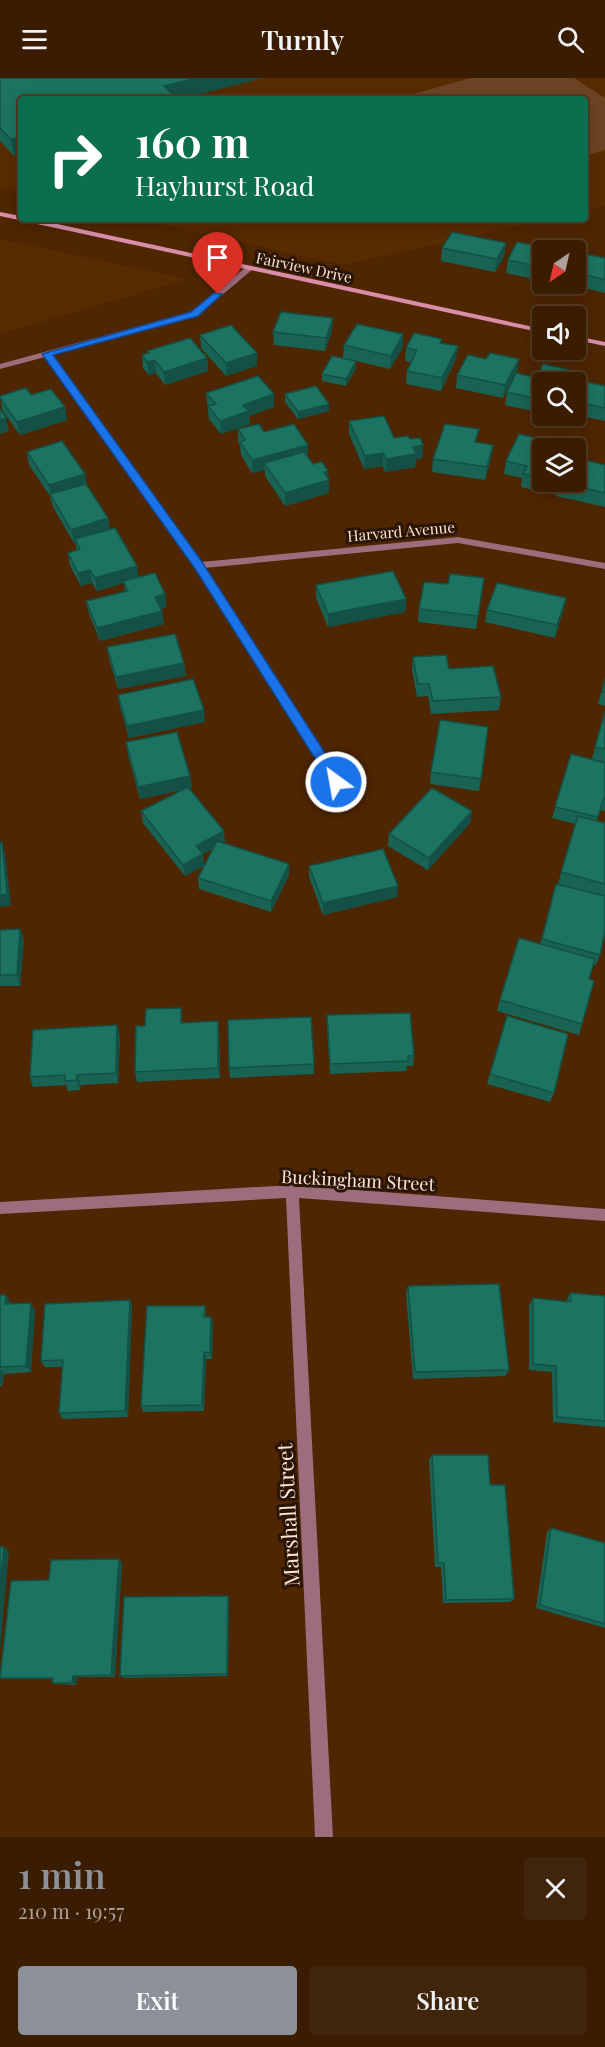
<!DOCTYPE html>
<meta charset="utf-8">
<style>
body{margin:0;font-family:"Playfair Display",serif;background:#41250b;color:#f1f3f6;height:100vh;display:flex;flex-direction:column;font-size:22px;white-space:nowrap}
*{box-sizing:border-box;margin:0}
p{font-size:20px;color:#aba199}
.icon{flex:none;width:33px;height:33px;fill:none;stroke:currentColor;stroke-width:2;stroke-linecap:round;stroke-linejoin:round}
.map{position:relative;height:1759px;overflow:hidden}
.drawer{display:flex;flex-direction:column;background:#3a1c01;flex:1}
.drawer>*{flex:none}
.hud{position:absolute;left:18px;top:18px;width:570px;height:126px;border-radius:6px;box-shadow:0 3px 15px #0003,0 0 0 2px #543a23;background:#0b6e4f;color:#fff;overflow:hidden}
.needle{width:39px;rotate:214deg}
.tools{position:absolute;left:532px;top:162px;display:grid;gap:12px}
.tools a{display:grid;place-items:center;width:54px;height:54px;border-radius:6px;background:#3a1c01;box-shadow:0 3px 15px #0003,0 0 0 2px #543a23;font-size:30px}
.pin{position:absolute;display:grid;place-items:center;width:51px;height:51px;color:#fff;margin:-62px -26px;border-radius:50% 50% 50% 0;rotate:-45deg;box-shadow:0 0 6px #0007}
.pin .icon{rotate:45deg}
.me{position:absolute;width:66px;margin:-33px;rotate:328deg;stroke-linejoin:round;filter:drop-shadow(0 0 4px #0008)}
.turn{display:flex;align-items:center;gap:21px;height:126px;padding:0 18px;font-size:27px}
.turn .icon{width:78px;height:78px;stroke-width:2.5}
.turn b{display:block;font-size:42px;line-height:51px}
.round{display:grid;place-items:center;flex:none;width:63px;height:63px;border-radius:6px;background:#41250b}
.summary{display:flex;align-items:center;justify-content:space-between;height:102px;padding:0 18px}
h1{font-size:36px;font-weight:600;line-height:45px;color:#8c9099}
.button{display:flex;gap:12px;margin-top:auto;padding:12px 18px}
.button a{flex:1;height:69px;border-radius:6px;background:#8c9099;color:#fff;font-size:24px;font-weight:600;line-height:69px;text-align:center}
.button a+a{background:#41250b;color:#f1f3f6}
header{display:flex;justify-content:space-between;align-items:center;height:78px;padding:0 18px;background:#3a1c01;font-size:27px;font-weight:600}
.map>svg:first-child{display:block}
.built{fill:#582b00}
.green{fill:#6d4423}
.lines{fill:none;stroke-linecap:round;stroke-linejoin:round}
.minor{fill:#9d6d7e;fill-rule:evenodd}
.secondary{fill:#d98da8;fill-rule:evenodd}
.wall{fill:#196354;fill-rule:evenodd}
.shaded-wall{fill:#145045}
.building{fill:#1d7362;stroke:#145045;stroke-width:1.5}
.route{fill:#1a73e8;stroke:#114b97;stroke-width:1.5}
.labels{text-anchor:middle;dominant-baseline:central;stroke-width:6;stroke-linejoin:round;paint-order:stroke}
.far-street-label{font-size:15px;fill:#fee4d1;stroke:#2a1403}
.street-label{font-size:18px;fill:#fee4d1;stroke:#2a1403}
.near-street-label{font-size:21px;fill:#fee4d1;stroke:#2a1403}
</style>
<header><svg class="icon" aria-label="menu" viewBox="0 0 24 24"><path d="M4 6h16M4 12h16M4 18h16"/></svg>Turnly<svg class="icon" aria-label="search" viewBox="0 0 24 24"><circle cx="10" cy="10" r="6"/><path d="M15 15l6 6"/></svg></header>
<div class="map">
<svg width="605" height="1759" viewBox="0 0 605 1759">
<rect width="100%" height="100%" fill="#4e2601"/>
<path class="built" d="M0,0H605V128L585,133V21H21V115L0,110Z
M137,141H550L343,187Z
M0,161L188,201L0,256Z"/>
<path class="green" d="M471,0H574L605,20V72L585,78V21H395Z"/>
<g class="lines">
<path class="minor" d="M246,189L253,191L197,238L52,277L201,484L458,459L605,485V491L458,465L204,490L340,701L341,704L340,707H332L195,489L45,279L0,291V286L191,234Z
M292,1107L605,1131V1143L299,1120L333,1759H315L286,1120L0,1136V1124Z"/>
<path class="secondary" d="M0,134L21,138V141H34L543,251V255L0,138Z
M576,258L605,264V268L576,262Z"/>
</g>
<path class="wall" d="M0,0H262L181,21H21L14,78L0,63Z
M506,165L504,178L495,194L441,183L442,170Z
M543,172V204L529,202V200L506,195L508,182Z
M576,175L581,184L605,180V215L573,207V206H576Z
M548,206H572L570,210Z
M332,253L325,273L274,267L273,254Z
M403,256V269L390,291L356,283V290L346,308L322,303V296L343,280L344,267Z
M200,257L257,275V288L226,298L201,270Z
M442,265L456,281L441,313L406,306L407,293L411,284L405,283L406,270Z
M147,273L207,280L208,293L165,307L156,295L149,297L143,290L142,277L147,275Z
M517,294L503,320L456,310L457,297Z
M578,294L576,304H543V335L505,327L507,314L537,300Z
M605,308V343L576,337L577,324Z
M206,315L274,329L249,338L250,346L221,356L209,341Z
M285,316L329,333L298,341L285,324Z
M31,317L67,342L20,357L2,332L0,318Z
M349,343L394,360L410,361L423,367L422,380L416,382L415,389L385,394L383,388L364,391L349,356Z
M238,351L308,379L313,386L328,393L329,415L285,428L265,398V392L252,395L241,377L240,367L238,364Z
M478,365L491,380L485,402L432,394L433,381Z
M535,365L543,370V404H555L550,416L521,409L522,400L504,396L506,383Z
M27,374L85,396L87,408L108,440L110,452L137,488L138,499L165,516L166,529L161,530L164,546L100,563L89,536L86,523L125,514L124,505L97,513L92,505L81,508L70,488L68,475L77,472L75,464L74,465L53,429L50,418L29,387Z
M605,387V429L556,418L559,404Z
M484,500L476,551L418,544L419,531L448,506Z
M316,507L406,521L405,534L328,549L316,520Z
M566,520L563,533L555,560L485,544L487,532Z
M107,569L184,585L186,598L118,611L109,581Z
M413,579L449,591L501,619L499,632L431,636L428,618L417,619L412,592Z
M605,600V628L598,626Z
M118,617L205,644L129,660L120,629Z
M605,634V684L592,681Z
M126,664L190,698L192,710L189,711L225,764L224,765L289,797L271,834L199,811L198,800L204,788L185,798L143,745L141,733L182,712L140,721L128,677ZM213,771L204,788L203,776Z
M571,676L605,685V733L600,732L597,743L605,746V853L600,877L596,887H593L589,901L582,946L579,957L497,933L500,922L540,866L556,806H558L575,746L552,740Z
M431,694L481,701L479,713L430,706Z
M472,733L470,745L428,792L388,768L389,756Z
M309,788L397,819L323,837L309,799Z
M20,851L24,862L20,908H0V852Z
M327,937L414,978L413,988H407L406,993L330,996L327,948Z
M507,938L554,1015L550,1024L487,1006Z
M182,940V945L219,953L220,1000L137,1004L135,994L145,948Z
M120,958L118,1005L81,1007L80,1012L68,1013L66,1007L33,1009L30,999Z
M314,986V996L230,1000L229,990Z
M408,1208L509,1292L505,1298L413,1301L406,1216Z
M570,1215L605,1218V1349L553,1344L552,1294L529,1292V1228L533,1220L566,1224Z
M0,1217L11,1225V1226L35,1232L31,1294L4,1296L2,1308H0Z
M130,1222L132,1229L128,1339L63,1341L59,1335L63,1289H45L41,1283Z
M205,1228L206,1239H211L213,1246L212,1281H206L204,1333L143,1334L141,1328Z
M432,1377L490,1407L514,1521L510,1524L443,1525L441,1489H435L429,1382Z
M551,1450L605,1465V1550L536,1530L547,1454Z
M122,1485L115,1599H77L76,1607L57,1606L52,1605V1601H6L0,1600L49,1502Z
M228,1518L229,1521L228,1598L124,1600L120,1598Z"/>
<path class="shaded-wall" d="M197,0H262L181,21H165L164,8Z
M21,59V76L14,78L11,61Z
M506,165L504,178L495,194L497,181Z
M582,177L580,190L576,194V189Z
M333,240L332,253L325,273L326,260Z
M403,256V269L390,291L391,278Z
M458,268L456,281L441,313L442,300Z
M257,275V288L226,298V285Z
M207,280L208,293L165,307L164,294Z
M519,281L517,294L503,320L505,307Z
M155,282L156,295L149,297L147,284Z
M356,283V290L346,308V301Z
M274,316V329L249,338L250,346L221,356L220,343L243,327Z
M329,326V333L298,341V334Z
M65,329L67,342L20,357L17,344Z
M6,340L9,353L0,356V342Z
M308,367V380L264,385L265,392L252,395V382Z
M423,367L422,380L416,382L415,389L385,394L386,381L413,369Z
M493,367L491,380L485,402L487,389Z
M383,375V388L364,391L365,378Z
M328,393L329,415L285,428V415L324,394Z
M85,396L87,409L52,420L49,407Z
M552,404H555L550,416Z
M108,440L110,453L75,461V464L74,465L71,452Z
M137,488L138,501L97,513L95,500Z
M90,492L92,505L81,508L78,495Z
M165,516L166,529L157,531L155,519Z
M566,520L563,533L555,560L557,547Z
M406,521L405,534L328,549V536Z
M162,533L164,546L100,563L97,550Z
M184,585L186,598L118,611L116,599Z
M204,632L205,644L129,660L127,648Z
M190,698L192,710L140,721L138,709Z
M472,733L470,745L428,792L429,780Z
M224,753L225,764L197,779L196,768Z
M2,764L5,776L11,827L0,829Z
M203,776L204,788L185,798L183,787Z
M289,786V797L271,834V823Z
M398,808L397,819L323,837V825Z
M20,851L24,862L20,908L17,897Z
M218,943L219,953L220,1000L218,990Z
M117,947L120,958L118,1005L116,995Z
M77,997L81,1007L80,1012L77,1002Z
M6,1217L11,1225L10,1234L5,1226Z
M130,1222L132,1229L128,1339L125,1333Z
M31,1225L35,1232L31,1294L26,1288Z
M211,1239L213,1246L212,1281L210,1275Z
M204,1274L206,1281L204,1333L202,1327Z
M0,1291L4,1296L2,1308L0,1305Z
M4,1469L9,1473L0,1574V1511Z
M119,1481L122,1485L115,1599L111,1597Z
M228,1518L229,1521L228,1598L227,1596Z
M73,1598L77,1599L76,1607L72,1605Z"/>
<path class="building" d="M0,0H197L164,8L175,19L166,21H21V59L11,61L0,50Z
M452,154L506,165L497,181L442,170Z
M517,164L560,172H543V191L531,189L532,187L508,182Z
M576,175L582,177L576,189Z
M585,176L605,180V202L576,194Z
M281,234L333,240L326,260L273,254Z
M357,246L403,256L391,278L344,267Z
M231,247L257,275L226,285L200,257Z
M414,255L442,261L440,265L458,268L442,300L407,293L417,272L406,270Z
M190,260L207,280L164,294L155,282L147,284L142,277L149,275L147,273Z
M490,275L519,281L505,307L457,297L468,277L486,281Z
M332,278L356,283L346,301L322,296Z
M543,286L578,294L573,304H543V322L507,314L516,295L537,300Z
M258,298L274,316L243,327L249,333L220,343L208,328L216,326L206,315Z
M586,304L605,308V330L577,324Z
M316,308L329,326L298,334L285,316Z
M26,310L31,317L51,311L65,329L17,344L0,320V318Z
M0,331L6,340L0,342Z
M384,338L394,360L408,358L410,361L420,360L423,367L413,369L416,376L386,381L383,375L365,378L349,343Z
M259,346L264,354L294,346L308,367L252,382L240,364L245,362L238,351Z
M445,346L479,351L475,364L493,367L487,389L433,381Z
M519,356L536,360L534,365L558,370H543V400L523,396L527,388L506,383Z
M62,363L85,396L49,407L27,374Z
M304,374L313,386L322,384L328,393L324,394L329,402L285,415L264,385Z
M576,380L605,387V415L558,404H576Z
M86,406L108,440L71,452L50,416Z
M115,450L137,488L95,500L90,492L78,495L68,475L80,471L75,461Z
M393,493L406,521L328,536L316,507Z
M155,495L165,516L155,519L162,533L97,550L86,523L128,513L123,503Z
M450,496L484,500L478,538L419,531L424,504L448,506Z
M497,505L566,520L557,547L487,532Z
M175,556L184,585L116,599L107,569Z
M446,577L449,591L493,588L501,619L433,623L429,606H418L413,579Z
M193,601L204,632L127,648L118,617Z
M605,601V614H602Z
M605,634V671L595,669Z
M440,642L488,649L481,701L431,694Z
M177,654L190,698L138,709L126,664Z
M571,676L605,685V721L604,720L598,739L555,729Z
M188,709L224,753L196,768L203,776L183,787L141,733Z
M432,710L472,733L429,780L389,756Z
M578,738L605,745V806L561,794Z
M217,763L289,786L271,823L198,800Z
M0,764H2L7,816L0,817Z
M383,771L398,808L323,825L309,788Z
M556,806L605,818V853L600,877L542,861Z
M20,851L17,897H0V852Z
M519,860L595,881L589,901L594,903L582,946L500,922Z
M181,930V945L218,943V990L135,994L136,948H145L146,931Z
M410,935L414,978H408V983L330,986L327,937Z
M507,938L568,956L554,1015L490,996Z
M311,939L314,986L229,990L228,942Z
M117,947L116,995L77,997V1002L65,1003V997L30,999L33,952Z
M499,1206L509,1292L415,1294L408,1208Z
M570,1215L605,1218V1343L557,1339L556,1288L533,1286V1220L571,1224Z
M0,1217H6L5,1226L31,1225L26,1288L0,1289Z
M130,1222L125,1333L59,1335L63,1282L41,1283L45,1226Z
M147,1228H205L204,1239H211L210,1275L204,1274L202,1327L141,1328Z
M432,1377H488L490,1407H505L514,1521L446,1522L444,1485H438Z
M551,1450L605,1465V1546L540,1527Z
M0,1469H4L0,1511Z
M119,1481L111,1597L73,1598L72,1605H52L53,1600H0L11,1503L49,1502L51,1482Z
M228,1518L227,1596L120,1598L124,1519Z"/>
<path class="route" d="M214,215L222,216L198,238L53,277L202,484L341,700L342,704L341,707H332L194,489L42,276L191,234Z"/>
<g class="labels">
<g class="far-street-label">
<text transform="translate(304 189) rotate(12)">Fairview Drive</text>
<text transform="translate(401 453) rotate(-5)">Harvard Avenue</text>
</g>
<g class="street-label">
<text transform="translate(358 1102) rotate(3)">Buckingham Street</text>
</g>
<g class="near-street-label">
<text transform="translate(287 1437) rotate(-93)">Marshall Street</text>
</g>
</g>
</svg>
<div class="tools">
<a><svg class="needle" viewBox="-14 -14 28 28"><path d="M0-13l5 13h-10z" fill="#e53935"/><path d="M0 13l5-13h-10z" fill="#aba199"/></svg></a>
<a><svg class="icon" aria-label="sound" viewBox="0 0 24 24"><path d="M4 9h4l5-4v14l-5-4H4zM17 9q2 3 0 6"/></svg></a>
<a><svg class="icon" aria-label="search" viewBox="0 0 24 24"><circle cx="10" cy="10" r="6"/><path d="M15 15l6 6"/></svg></a>
<a><svg class="icon" aria-label="layers" viewBox="0 0 24 24"><path d="M12 4l9 5-9 5-9-5zM3 14l9 5 9-5"/></svg></a>
</div>
<div class="pin" style="left:218px;top:216px;background:#d93025"><svg class="icon" aria-label="arrive" viewBox="0 0 24 24"><path d="M6 21V4h12l-3 4 3 4H6"/></svg></div>
<svg class="me" style="left:336px;top:704px" viewBox="-20 -20 40 40"><circle r="17" fill="#1a73e8" stroke="#fff" stroke-width="3"/><path d="M0-11L8 9 0 5-8 9z" fill="#fff"/></svg>
<div class="hud">
<div class="turn"><svg class="icon" aria-label="right" viewBox="0 0 24 24"><path d="M7 20v-9h11M14 6l5 5-5 5"/></svg><div><b>160 m</b>Hayhurst Road</div></div>
</div>
</div>
<section class="drawer">
<div class="summary"><div><h1>1 min</h1><p>210 m · 19:57</p></div><a class="round"><svg class="icon" aria-label="close" viewBox="0 0 24 24"><path d="M6 6l12 12M18 6L6 18"/></svg></a></div>
<div class="button"><a>Exit</a><a>Share</a></div>
</section>
